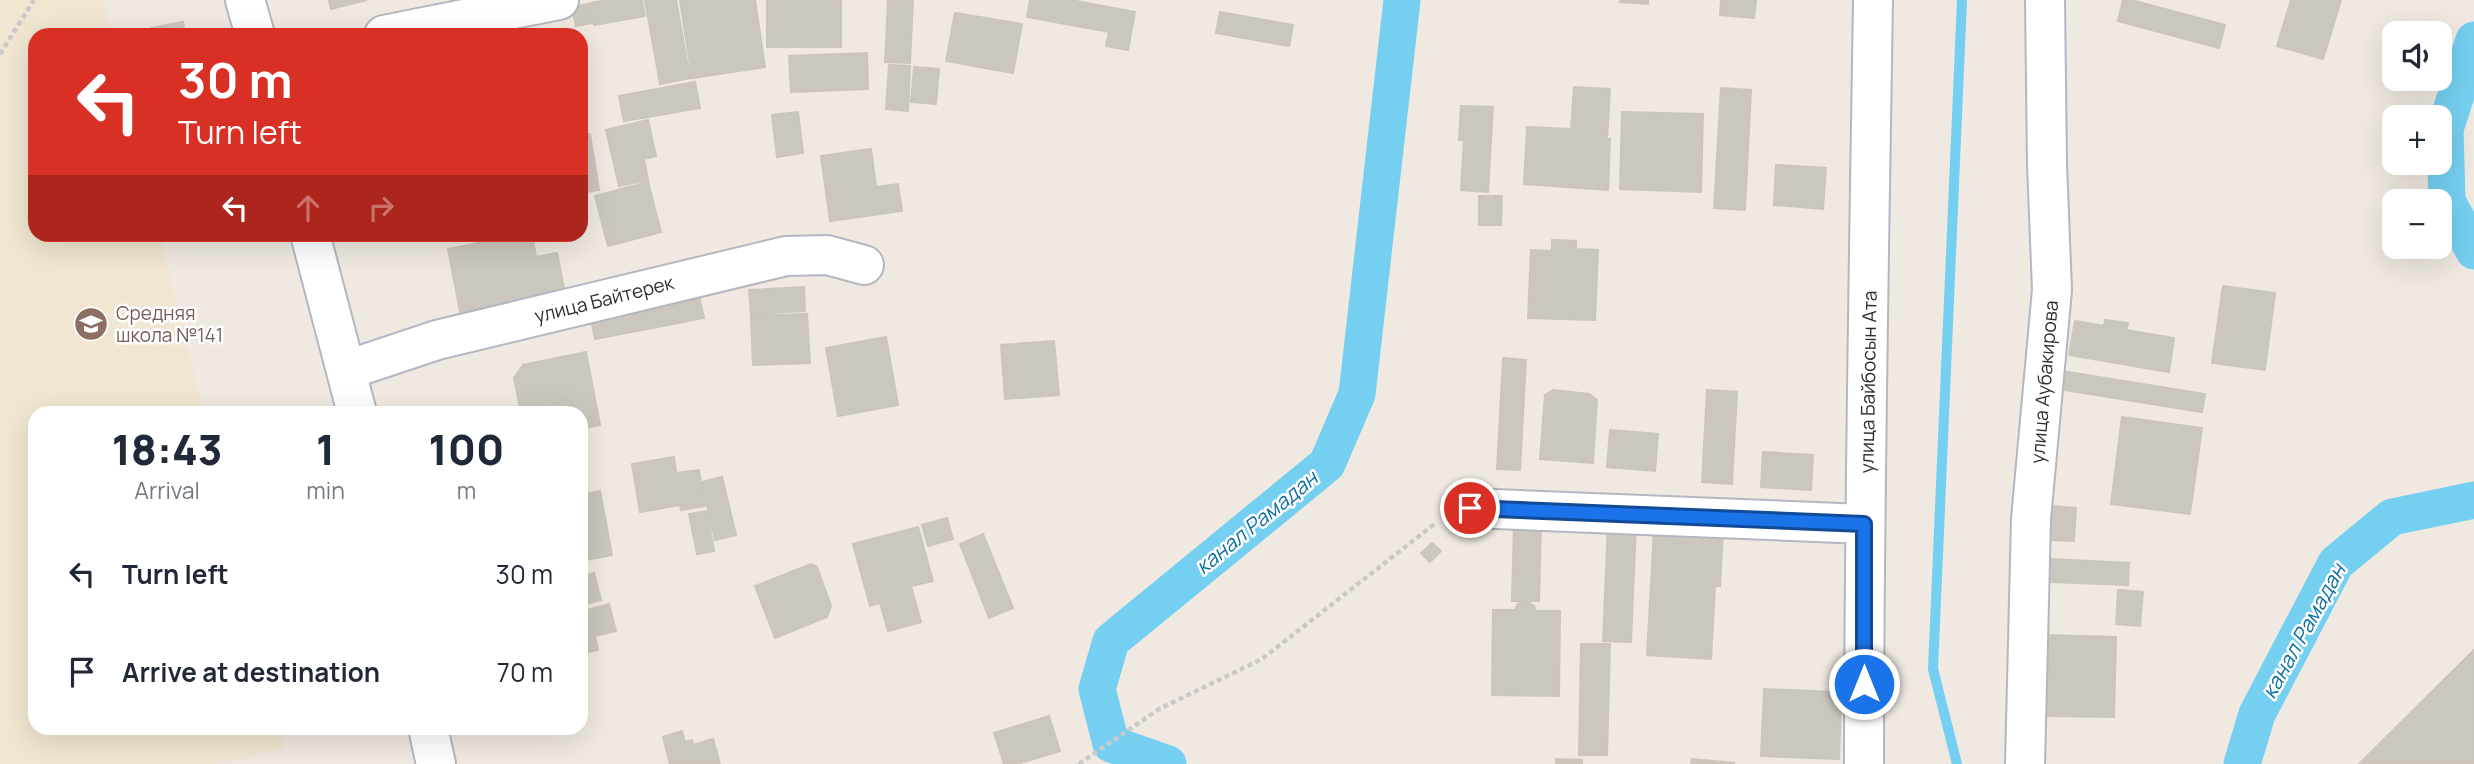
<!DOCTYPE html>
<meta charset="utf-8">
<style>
body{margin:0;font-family:Manrope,sans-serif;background:#f2f2f3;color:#1f2937;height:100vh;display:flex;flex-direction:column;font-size:26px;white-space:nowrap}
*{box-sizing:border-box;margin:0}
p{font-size:23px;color:#747a83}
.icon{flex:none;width:38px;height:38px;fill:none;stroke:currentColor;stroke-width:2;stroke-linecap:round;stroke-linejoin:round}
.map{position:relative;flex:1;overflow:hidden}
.sheet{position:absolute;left:28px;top:406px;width:560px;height:329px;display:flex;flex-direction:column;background:#fff;border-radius:21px;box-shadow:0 7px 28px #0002}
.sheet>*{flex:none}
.guide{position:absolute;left:28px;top:28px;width:560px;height:214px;border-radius:21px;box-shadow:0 7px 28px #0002;background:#d93025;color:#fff;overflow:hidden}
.buttons{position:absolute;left:2382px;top:21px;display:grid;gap:14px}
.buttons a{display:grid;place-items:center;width:70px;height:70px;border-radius:14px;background:#fff;box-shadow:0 7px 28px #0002;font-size:35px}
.pin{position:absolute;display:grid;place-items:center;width:60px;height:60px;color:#fff;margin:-30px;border:4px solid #fff;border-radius:50%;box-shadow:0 2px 7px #0007}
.me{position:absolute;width:77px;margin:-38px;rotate:0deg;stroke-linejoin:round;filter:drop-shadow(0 0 5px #0008)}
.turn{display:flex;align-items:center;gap:24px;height:147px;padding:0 35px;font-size:32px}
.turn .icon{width:91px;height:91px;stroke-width:2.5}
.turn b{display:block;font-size:49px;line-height:60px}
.lanes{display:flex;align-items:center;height:66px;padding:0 35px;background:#0003;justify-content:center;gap:35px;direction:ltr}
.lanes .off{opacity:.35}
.eta{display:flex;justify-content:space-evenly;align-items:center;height:119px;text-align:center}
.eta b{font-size:42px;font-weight:800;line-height:49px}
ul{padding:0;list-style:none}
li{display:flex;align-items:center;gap:21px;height:98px;padding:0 35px}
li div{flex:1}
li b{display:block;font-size:26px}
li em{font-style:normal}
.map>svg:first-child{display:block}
.education{fill:#f0e6d1}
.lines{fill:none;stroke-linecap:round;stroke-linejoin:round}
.stream{stroke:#75cff0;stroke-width:10}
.canal{stroke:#75cff0;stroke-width:37}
.building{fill:#cbc7bf;stroke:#cbc5ba;stroke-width:2}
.street-casing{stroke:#b4b7c1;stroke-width:42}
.path{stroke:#c9c9c9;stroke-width:4.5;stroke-dasharray:5 3.5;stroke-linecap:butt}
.street{stroke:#fff;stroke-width:38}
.route-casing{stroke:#114b97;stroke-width:18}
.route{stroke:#1a73e8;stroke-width:12}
.labels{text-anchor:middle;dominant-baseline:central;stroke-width:5;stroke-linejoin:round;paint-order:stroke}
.street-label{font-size:19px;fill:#2e2e2e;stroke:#fff}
.education-label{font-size:19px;fill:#785e54;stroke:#fff;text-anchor:start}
.water-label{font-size:21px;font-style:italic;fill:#0d6fa3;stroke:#fff}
</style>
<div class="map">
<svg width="2474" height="764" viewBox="0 0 2474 764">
<rect width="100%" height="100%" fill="#efe9e1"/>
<path class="education" d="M0,0H103L111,35H35V234L160,235L204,413H35V728H281L286,748L215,764H0Z"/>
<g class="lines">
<path class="stream" d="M1957,764L1933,669L1962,0"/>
<path class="canal" d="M2474,40L2445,129L2447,201L2474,251
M1168,764L1111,744L1097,689L1111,641L1327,464L1357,394L1402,0
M2242,764L2257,714L2336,563L2392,517L2474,500"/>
</g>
<path class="building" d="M329,0H367L331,9Z
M608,0H642L645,16L594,25L590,3Z
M645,0H676L690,78L660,84Z
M680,0H755L765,67L692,78Z
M767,0H841V47H767Z
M888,0H913L910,63L885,62Z
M1030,0H1071L1135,12L1128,50L1106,46L1109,32L1027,17Z
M1621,0H1648V4L1620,2Z
M1721,0H1756L1754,18L1720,15Z
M2123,0H2131L2225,25L2219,48L2118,21Z
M2291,0H2341L2323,59L2277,46Z
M588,4L592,23L576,26L572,7Z
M1220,12L1293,25L1289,46L1216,33Z
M955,13L1022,24L1013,73L946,61Z
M183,22L185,35H153L151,28Z
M867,53L868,89L791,92L789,56Z
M889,65L910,66L908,111L886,109Z
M914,67L939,69L936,104L911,102Z
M695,82L700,108L624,121L619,96Z
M1574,87L1610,89L1607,139H1610L1608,190L1524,184L1527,127L1571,129Z
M1721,88L1751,90L1745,210L1714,208Z
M1461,106L1493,107L1488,192L1461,190L1464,140H1459Z
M798,112L803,153L777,157L772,115Z
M1622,112L1703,114L1701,192L1620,189Z
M648,120L656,156L644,159L648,180L619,186L606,130Z
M590,134L599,190L581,193V135Z
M871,149L876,187L898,184L902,211L830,221L821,156Z
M1776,165L1826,168L1823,209L1774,205Z
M648,182L661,232L608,246L595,196Z
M1479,196H1502L1501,225H1479Z
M524,234H532L536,257L557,253L565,293L460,312L448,249Z
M1552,240L1576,241V249L1598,250L1595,320L1528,318L1531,250L1552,251Z
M2223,286L2275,293L2265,370L2212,363Z
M804,287L805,311L751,314L749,290Z
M698,292L704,318L595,339L590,314Z
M807,314L810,363L753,365L751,316Z
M2105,320L2128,323L2126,330L2174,338L2169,372L2069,355L2075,321L2104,326Z
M886,337L898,405L838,416L826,348Z
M1054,341L1059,395L1005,399L1001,345Z
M586,352L600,425L581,429V413H521L514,378L523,365Z
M1503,358L1526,360L1520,470L1497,469Z
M2062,371L2205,394L2202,412L2058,389Z
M1553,390L1589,394L1597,400L1593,463L1540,459L1545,395Z
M1707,390L1737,392L1732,484L1702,482Z
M2122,417L2202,428L2190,514L2111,504Z
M1610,430L1658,434L1655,471L1607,467Z
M1763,452L1813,455L1811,490L1761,487Z
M674,457L676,473L699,470L705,506L681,510L680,505L640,512L632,464Z
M722,477L736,535L715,540L702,482Z
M600,491L612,555L581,561V495Z
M2051,506L2076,508L2074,541L2050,540Z
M707,511L714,551L697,554L689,514Z
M947,518L953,539L928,546L922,525Z
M1608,523L1636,524L1631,642L1603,641Z
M1514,524H1541L1539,601H1512Z
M918,527L933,581L911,586L921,622L888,631L880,603L870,606L853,544Z
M1654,529L1723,533L1720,586H1715L1711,659L1647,655Z
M983,534L1013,608L989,618L960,544Z
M1432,543L1441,551L1430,562L1421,553Z
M2050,559L2129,563L2128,585L2049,582Z
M811,564L817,567L831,606L827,617L775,638L755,586Z
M594,573L601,600L581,605V577Z
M2118,590L2143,592L2140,626L2116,624Z
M1522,602H1528L1534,606L1536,611H1560L1559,696L1492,695L1493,610H1515L1517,605Z
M609,604L616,631L595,636L598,650L581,654V612Z
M2047,635L2116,637L2114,717L2044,716Z
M1581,644H1610L1607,755H1579Z
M2474,650V764H2359Z
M1764,689L1835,692L1841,704L1839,759L1761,756Z
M1049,716L1060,751L1017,764H1004L994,733Z
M682,731L685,742L692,740L693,745L713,739L720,764H670L663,737Z
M1556,759L1582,760V764H1556Z
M1692,759L1734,763V764H1691Z"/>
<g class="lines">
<g class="street-casing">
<path id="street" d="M245,0L255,35
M384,35L559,0
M310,234L357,413
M347,370L437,340L786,256L827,255L864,265
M1470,508L1864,524
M428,728L436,764
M1864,764C1864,509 1869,255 1873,0
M2025,764L2031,519L2052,290L2047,164L2045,0"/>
</g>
<path class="path" d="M0,54L34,0
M1079,764L1159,709L1262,659L1437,522"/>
<use href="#street" class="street"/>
</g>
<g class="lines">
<g class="route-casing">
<path id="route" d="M1470,508L1864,524V684"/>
</g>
<use href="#route" class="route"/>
</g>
<defs>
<g id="school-disc" transform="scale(1.75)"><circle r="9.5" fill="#8d6e63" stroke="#fff"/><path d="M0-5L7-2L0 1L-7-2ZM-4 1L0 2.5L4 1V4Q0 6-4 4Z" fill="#fff"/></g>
</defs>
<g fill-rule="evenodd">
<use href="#school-disc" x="91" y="324"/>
</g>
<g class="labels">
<g class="street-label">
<text transform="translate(604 299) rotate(-14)">улица Байтерек</text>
<text transform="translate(1868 382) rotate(-89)">улица Байбосын Ата</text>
<text transform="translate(2044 382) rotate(-85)">улица Аубакирова</text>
</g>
<g class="education-label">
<text x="116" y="313">Средняя<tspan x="116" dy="22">школа №141</tspan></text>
</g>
<g class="water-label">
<text transform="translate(1256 522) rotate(-39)">канал Рамадан</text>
<text transform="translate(2303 631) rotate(-61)">канал Рамадан</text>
</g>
</g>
</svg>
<div class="buttons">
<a><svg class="icon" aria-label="sound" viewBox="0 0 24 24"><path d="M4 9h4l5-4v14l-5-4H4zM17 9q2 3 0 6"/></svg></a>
<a>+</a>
<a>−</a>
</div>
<div class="pin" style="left:1470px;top:508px;background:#d93025"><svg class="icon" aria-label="arrive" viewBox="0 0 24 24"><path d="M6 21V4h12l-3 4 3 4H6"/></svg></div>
<svg class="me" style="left:1864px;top:684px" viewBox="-20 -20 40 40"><circle r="17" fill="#1a73e8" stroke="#fff" stroke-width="3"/><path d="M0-11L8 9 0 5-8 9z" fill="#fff"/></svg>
<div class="guide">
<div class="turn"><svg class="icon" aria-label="left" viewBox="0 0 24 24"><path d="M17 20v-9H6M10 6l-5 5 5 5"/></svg><div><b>30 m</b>Turn left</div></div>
<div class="lanes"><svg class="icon" aria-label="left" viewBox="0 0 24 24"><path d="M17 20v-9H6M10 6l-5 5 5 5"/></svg><svg class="icon off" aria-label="ahead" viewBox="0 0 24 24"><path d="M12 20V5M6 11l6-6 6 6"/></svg><svg class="icon off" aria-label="right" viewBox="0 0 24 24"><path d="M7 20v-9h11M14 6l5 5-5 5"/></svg></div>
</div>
<section class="sheet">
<div class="eta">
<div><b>18:43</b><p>Arrival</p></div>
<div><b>1</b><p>min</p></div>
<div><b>100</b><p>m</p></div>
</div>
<ul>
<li><svg class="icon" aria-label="left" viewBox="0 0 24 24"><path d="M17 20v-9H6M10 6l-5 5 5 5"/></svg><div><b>Turn left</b></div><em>30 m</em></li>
<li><svg class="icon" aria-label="arrive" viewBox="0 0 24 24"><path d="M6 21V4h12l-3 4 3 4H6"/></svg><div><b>Arrive at destination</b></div><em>70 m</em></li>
</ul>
</section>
</div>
